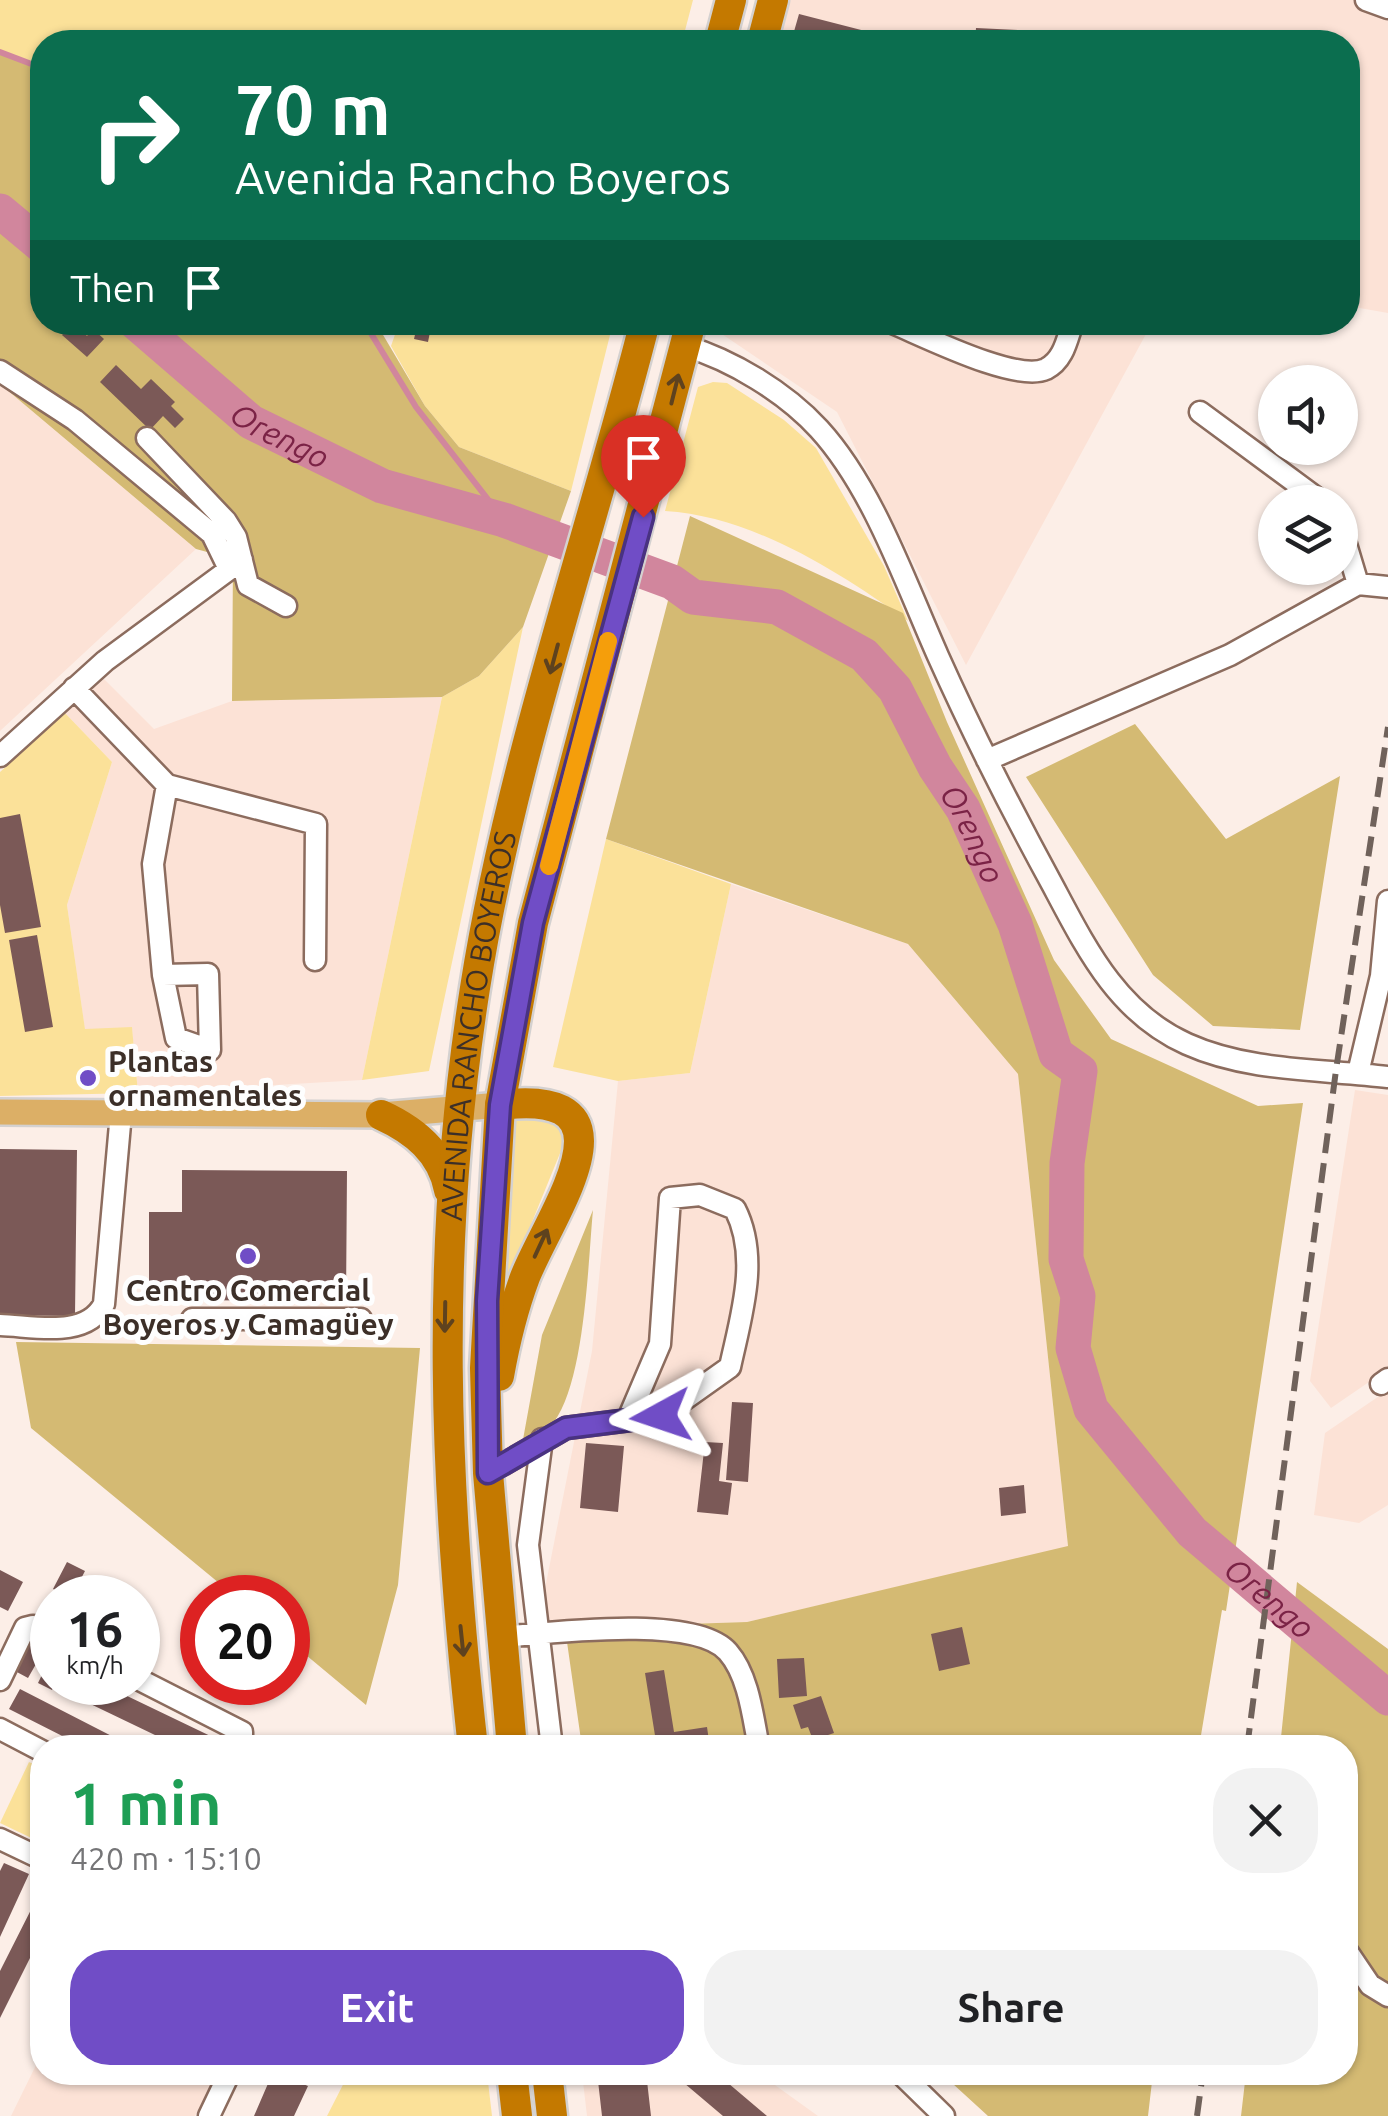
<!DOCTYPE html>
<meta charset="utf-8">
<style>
body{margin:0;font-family:Ubuntu,sans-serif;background:#f2f2f2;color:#202124;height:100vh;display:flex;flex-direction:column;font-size:38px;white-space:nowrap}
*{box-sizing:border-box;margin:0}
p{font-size:32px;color:#757577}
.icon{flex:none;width:55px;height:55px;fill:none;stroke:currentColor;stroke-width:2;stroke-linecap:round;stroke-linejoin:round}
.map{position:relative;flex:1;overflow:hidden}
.details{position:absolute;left:30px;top:1735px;width:1328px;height:350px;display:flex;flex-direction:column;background:#fff;border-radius:40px;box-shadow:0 2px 8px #0004}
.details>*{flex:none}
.top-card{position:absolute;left:30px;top:30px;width:1330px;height:305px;border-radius:40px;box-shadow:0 2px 8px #0004;background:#0b6e4f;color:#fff;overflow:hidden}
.tools{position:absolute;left:1258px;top:365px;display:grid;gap:20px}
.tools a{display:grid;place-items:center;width:100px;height:100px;border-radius:50%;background:#fff;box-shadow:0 2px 8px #0004;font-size:50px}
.speed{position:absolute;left:30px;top:1575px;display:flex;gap:20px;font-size:50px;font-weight:700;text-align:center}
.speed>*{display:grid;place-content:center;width:130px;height:130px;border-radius:50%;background:#fff;box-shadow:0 2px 8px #0004;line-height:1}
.speed small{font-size:25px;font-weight:400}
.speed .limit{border:15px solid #d22;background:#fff;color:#111}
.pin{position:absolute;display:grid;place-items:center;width:85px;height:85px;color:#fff;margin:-102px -42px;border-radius:50% 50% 50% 0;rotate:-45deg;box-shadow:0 0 10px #0007}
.pin .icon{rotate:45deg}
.me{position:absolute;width:110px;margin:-55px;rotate:265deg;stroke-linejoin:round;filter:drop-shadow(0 0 8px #0008)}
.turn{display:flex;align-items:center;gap:35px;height:210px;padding:0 40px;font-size:45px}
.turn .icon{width:130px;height:130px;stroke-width:2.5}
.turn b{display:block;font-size:70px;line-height:85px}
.then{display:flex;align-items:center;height:95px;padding:0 40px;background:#0003;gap:20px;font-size:38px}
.round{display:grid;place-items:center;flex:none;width:105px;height:105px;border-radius:40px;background:#f2f2f2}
.summary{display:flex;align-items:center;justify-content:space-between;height:170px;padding:0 40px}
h1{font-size:60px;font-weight:700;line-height:75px;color:#1e9e55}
.button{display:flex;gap:20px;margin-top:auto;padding:20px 40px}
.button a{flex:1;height:115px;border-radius:40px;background:#704dc6;color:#fff;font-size:40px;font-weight:700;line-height:115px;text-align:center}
.button a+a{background:#f2f2f2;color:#202124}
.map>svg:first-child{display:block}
.built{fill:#fce2d6}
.green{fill:#fbe199}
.forest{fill:#d4ba73}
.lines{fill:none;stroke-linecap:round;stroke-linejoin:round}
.stream{stroke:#d1869d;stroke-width:6}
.river{stroke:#d1869d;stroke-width:35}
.building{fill:#7b5957}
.minor-casing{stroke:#8c6c5e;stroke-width:25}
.major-casing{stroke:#d4d1d0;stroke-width:30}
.highway-casing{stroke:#d4d1d0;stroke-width:35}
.minor{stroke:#fff;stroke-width:20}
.major{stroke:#dcaf66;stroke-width:25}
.highway{stroke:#c47900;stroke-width:30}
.rail{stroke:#70625b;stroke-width:6;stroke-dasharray:20 10;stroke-linecap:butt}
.oneway{stroke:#5e421e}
.route-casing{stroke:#493281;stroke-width:25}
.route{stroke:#704dc6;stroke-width:18}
.slow{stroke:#f59e0b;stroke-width:18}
.poi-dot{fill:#704dc6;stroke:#fefefe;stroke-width:4}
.labels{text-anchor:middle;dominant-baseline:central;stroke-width:10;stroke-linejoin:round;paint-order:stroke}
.street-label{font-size:30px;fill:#3c2f28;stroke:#fefefe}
.poi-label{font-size:30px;font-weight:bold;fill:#3c2f28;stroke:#fefefe;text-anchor:start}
.water-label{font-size:32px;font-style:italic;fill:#7b2346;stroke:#fefefe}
</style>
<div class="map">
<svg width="1388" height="2116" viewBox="0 0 1388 2116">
<rect width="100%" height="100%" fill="#fceee7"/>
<path class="built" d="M786,0H1388V313L1348,306V42H775Z
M704,322L1152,323L966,665L837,412Z
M0,384L196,549L0,731Z
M104,679L154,729L232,701L442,697L362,1080L138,1093L132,1028L85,1030L67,905L112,762L65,713Z
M731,884L908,944L1018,1074L1068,1547L747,1622L537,1629L592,1351L618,1081L690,1073Z
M1355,1090L1388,1095V1369L1331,1408L1310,1381Z
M1388,1390V1505L1359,1523L1314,1515L1325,1433Z
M42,2053V2072L217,2073L195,2116H11Z
M582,2073H758L818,2116H587Z"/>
<path class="green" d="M0,0H693L682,42H42V68L0,52Z
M399,323H613L571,491L459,447L425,406L391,346Z
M713,382L727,383L784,420L816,448L884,566L908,621C839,572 752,516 665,511L698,387Z
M523,627L429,1071L362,1080L442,697L479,676Z
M65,713L112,762L67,905L85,1029L132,1027L138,1093L0,1096V772Z
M606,839L731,884L690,1073L618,1081L553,1067Z
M539,1113L560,1126L565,1141L503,1293L510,1125L516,1117Z
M29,1762L42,1768V1843L0,1823Z
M349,2073H487L492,2116H327Z"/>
<path class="forest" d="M0,52L42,68V322L376,323L425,406L459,447L571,491L523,627L479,676L442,697L232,701L233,559L196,549L0,384Z
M690,516L903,613L947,722L1054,960L1111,1039L1258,1106L1303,1103L1226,1611L1222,1610L1199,1747H582L565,1628L747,1622L1068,1546L1018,1074L908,944L606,839Z
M1135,724L1226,839L1340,776L1300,1030L1213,1026L1153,975L1026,777Z
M593,1210C588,1263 585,1380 554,1422C547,1431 531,1439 522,1445L542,1335Z
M16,1342L420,1348L398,1585L366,1705L288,1640V1598L236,1597L31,1428Z
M1297,1582L1388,1649V2116H1241L1246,2073L1345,2072V1748L1280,1747Z
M941,2073H1153L1148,2116H988Z"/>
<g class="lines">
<path class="stream" d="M0,52L42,68
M364,322L416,407L504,520"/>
<g class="river">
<path d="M0,211L42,246"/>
<path id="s1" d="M135,322L251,422L382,486L504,520L672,582L693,597L777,607L864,655L895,689L935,767L963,809L1015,924L1056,1054L1080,1071L1067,1163L1066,1259L1078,1296L1073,1348L1091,1409L1192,1532L1388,1698"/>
</g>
</g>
<path class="building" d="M799,14L904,41V42H791Z
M976,28L1101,34L1100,42H975Z
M418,322H432L428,342L414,339Z
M73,323L87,336L93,329L104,339L87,357L62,335Z
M116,365L141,389L151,379L175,402L171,406L184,419L175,428L163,416L150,430L100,382Z
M20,814L41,927L5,933L0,905V818Z
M37,935L53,1027L25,1032L9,940Z
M0,1149L77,1150L75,1316L0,1315Z
M182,1170L347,1171L346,1301L149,1300V1212H182Z
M732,1402L753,1403L748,1482L726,1480Z
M705,1442L723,1443L719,1481L732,1483L728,1515L697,1512Z
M586,1443L624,1446L618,1512L580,1508Z
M1024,1485L1026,1513L1001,1516L999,1488Z
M67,1562L85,1571L71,1598L53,1589Z
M0,1570L23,1582L8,1611L0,1607Z
M962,1627L970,1664L939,1671L931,1634Z
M31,1643L44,1650L28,1678L15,1671Z
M52,1654V1682H56L52,1690L38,1683Z
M804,1658L807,1696L779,1698L777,1659Z
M664,1670L674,1732L707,1727L709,1741L657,1748L645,1673Z
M87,1682H98L225,1743L222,1748H182L80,1699Z
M20,1689L135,1748H86L9,1709Z
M821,1696L834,1733L813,1740L808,1727L801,1729L793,1705Z
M4,1863L29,1874L0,1937V1871Z
M42,1888V1934L0,2018V1971Z
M273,2072L308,2086L294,2116H254Z
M597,2072H646L651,2116H602Z
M671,2072H715L767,2116H723Z"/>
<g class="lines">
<g class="minor-casing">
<path id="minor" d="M1366,0L1388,8
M890,322C922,335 1016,383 1046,369C1064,360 1067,339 1073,322
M685,346C732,360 785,392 819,429C873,488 905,582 938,656C973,734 1012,811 1053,886C1087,950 1118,1013 1187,1044C1249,1072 1322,1069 1388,1077
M0,371L75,420L212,534L229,569
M1200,412L1322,502
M147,438L226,521L236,537L248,585L286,606
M1340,524L1358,584
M74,688L167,785
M0,756L105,661L242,560
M987,760L1230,655L1358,584L1388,587
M163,975L208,974L210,1050L176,1038L163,975L153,864L167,785L316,824L315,960
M1358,1073L1381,976L1388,901
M192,1319H361
M0,1325C34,1326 86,1339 104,1304L121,1113
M1381,1384L1388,1379
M542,1439L528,1545L552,1748
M488,1473L566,1428L661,1416L730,1367C741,1316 760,1258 735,1209L700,1195L670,1198L660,1344L628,1419
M501,1637C550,1633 695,1614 728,1652C749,1676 753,1718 759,1748
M138,1679L242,1732V1748
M0,1680L25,1628L33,1626L52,1636
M0,1729L42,1751
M0,1839L42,1859
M1345,1948L1370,1985L1388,1996
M899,2072L944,2116
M209,2116L230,2072"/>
</g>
<g class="major-casing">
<path id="major" d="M0,1112L381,1115L500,1105"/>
</g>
<g class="highway-casing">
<g id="highway">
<path d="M720,42L731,0"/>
<path d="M762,42L773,0"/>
<path d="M381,1115C414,1130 442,1152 449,1190"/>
<path d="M499,1376C505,1342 513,1309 525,1277C551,1212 645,1087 500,1105"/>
<path id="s2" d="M473,1748C444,1488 434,1248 475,988C510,764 589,542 645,322"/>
<path d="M512,1748L488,1473L485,1368L500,1105L533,923L691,322"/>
<path d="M512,2072L517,2116"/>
<path d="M547,2072L552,2116"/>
</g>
</g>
<use href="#minor" class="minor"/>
<use href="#major" class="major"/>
<use href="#highway" class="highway"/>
<path class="rail" d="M1247,1748L1336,1070L1388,727
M1197,2116L1203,2072"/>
</g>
<defs><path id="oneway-shaft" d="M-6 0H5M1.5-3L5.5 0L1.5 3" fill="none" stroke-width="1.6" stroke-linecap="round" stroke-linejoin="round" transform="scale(2.5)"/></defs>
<g class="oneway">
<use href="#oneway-shaft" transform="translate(675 389) rotate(-76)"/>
<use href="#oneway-shaft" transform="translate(554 659) rotate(105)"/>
<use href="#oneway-shaft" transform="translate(541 1243) rotate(-65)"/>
<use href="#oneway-shaft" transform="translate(445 1317) rotate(91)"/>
<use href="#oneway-shaft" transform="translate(462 1641) rotate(84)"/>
</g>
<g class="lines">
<g class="route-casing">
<path id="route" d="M643,517L533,923L500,1105L487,1301L488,1473L566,1428L661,1416"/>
</g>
<use href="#route" class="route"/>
<path class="slow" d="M549,866L608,641"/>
</g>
<g class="poi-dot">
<circle cx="88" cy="1078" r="10"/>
<circle cx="248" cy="1256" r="10"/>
</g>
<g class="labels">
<g class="street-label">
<text stroke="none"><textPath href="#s2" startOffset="725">AVENIDA RANCHO BOYEROS</textPath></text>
</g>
<g class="poi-label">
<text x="108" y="1061">Plantas<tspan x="108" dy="34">ornamentales</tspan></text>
<text x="248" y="1290" text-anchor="middle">Centro Comercial<tspan x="248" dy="34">Boyeros y Camagüey</tspan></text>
</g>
<g class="water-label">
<text stroke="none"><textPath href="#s1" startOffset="185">Orengo</textPath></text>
<text stroke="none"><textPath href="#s1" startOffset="1025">Orengo</textPath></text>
<text stroke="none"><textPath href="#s1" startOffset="1895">Orengo</textPath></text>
</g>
</g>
</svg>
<div class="tools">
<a><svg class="icon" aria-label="sound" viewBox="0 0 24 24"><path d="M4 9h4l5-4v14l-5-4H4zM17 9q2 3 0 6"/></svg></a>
<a><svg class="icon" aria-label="layers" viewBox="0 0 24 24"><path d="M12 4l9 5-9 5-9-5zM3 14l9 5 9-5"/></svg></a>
</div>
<div class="speed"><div>16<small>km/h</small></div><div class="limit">20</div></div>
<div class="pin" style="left:643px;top:517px;background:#d93025"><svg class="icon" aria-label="arrive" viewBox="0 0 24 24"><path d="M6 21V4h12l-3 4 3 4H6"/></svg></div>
<svg class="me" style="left:661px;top:1416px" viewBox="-20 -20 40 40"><path d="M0-17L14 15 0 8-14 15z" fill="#704dc6" stroke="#fff" stroke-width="4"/></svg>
<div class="top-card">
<div class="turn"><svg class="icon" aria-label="right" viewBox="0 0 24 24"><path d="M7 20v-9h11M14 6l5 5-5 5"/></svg><div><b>70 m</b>Avenida Rancho Boyeros</div></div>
<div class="then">Then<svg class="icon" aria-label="arrive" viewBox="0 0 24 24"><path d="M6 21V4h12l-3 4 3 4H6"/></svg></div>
</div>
<section class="details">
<div class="summary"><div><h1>1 min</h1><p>420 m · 15:10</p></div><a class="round"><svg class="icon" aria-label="close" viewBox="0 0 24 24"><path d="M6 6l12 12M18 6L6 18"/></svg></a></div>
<div class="button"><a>Exit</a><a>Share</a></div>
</section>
</div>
